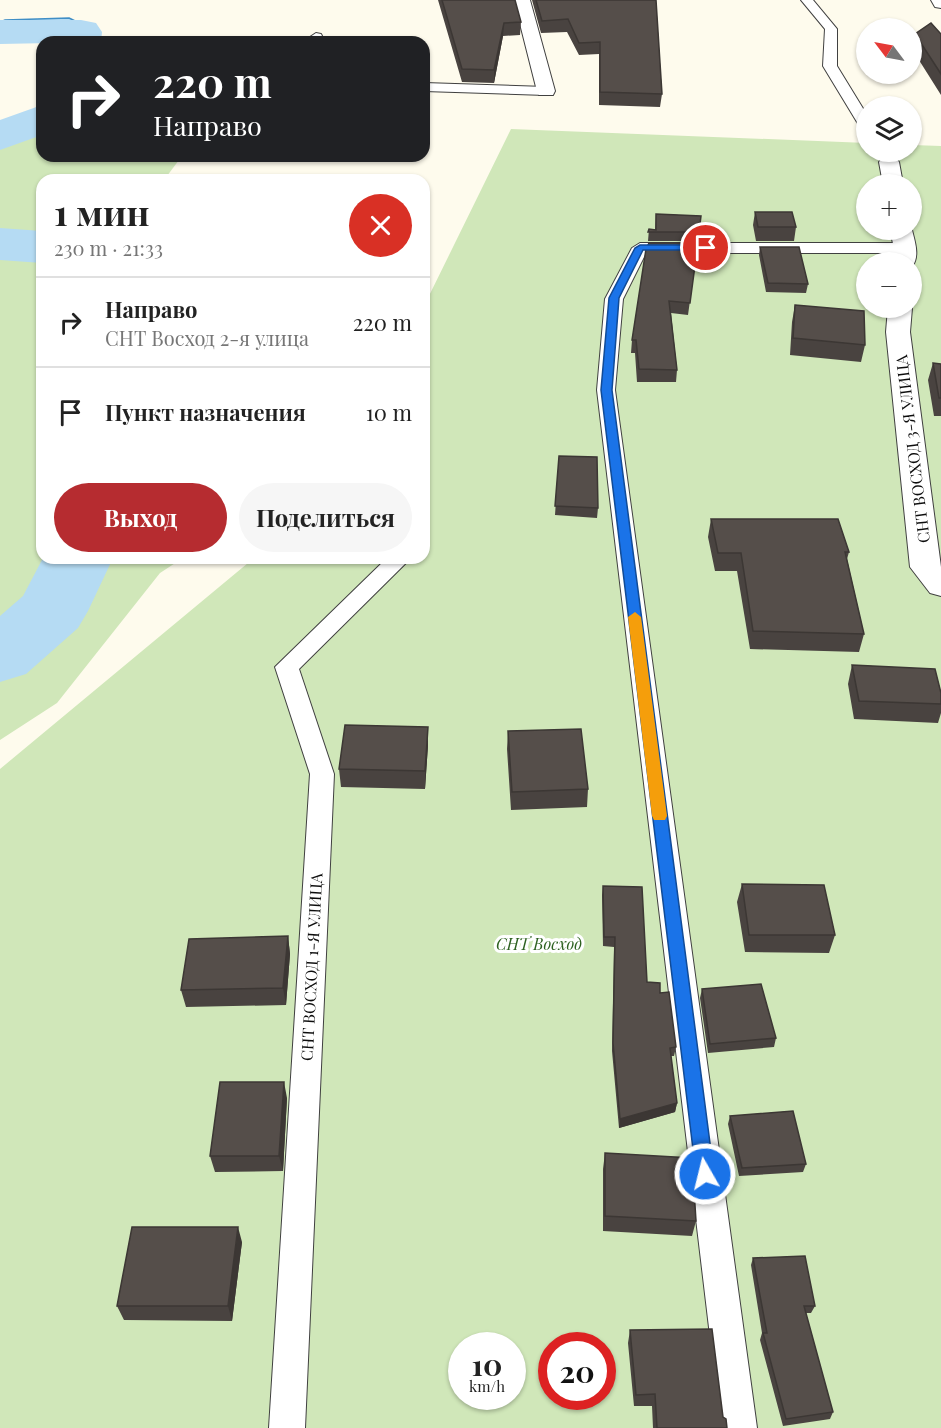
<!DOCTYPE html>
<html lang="ru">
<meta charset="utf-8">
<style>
body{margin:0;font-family:"Playfair Display",serif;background:#f6f6f6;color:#222;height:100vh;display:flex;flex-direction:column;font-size:22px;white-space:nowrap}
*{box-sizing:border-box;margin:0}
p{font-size:20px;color:#767676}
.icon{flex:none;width:33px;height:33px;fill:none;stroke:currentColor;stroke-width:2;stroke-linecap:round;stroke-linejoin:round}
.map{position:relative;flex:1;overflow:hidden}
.side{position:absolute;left:36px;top:174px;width:394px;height:390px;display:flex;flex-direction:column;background:#fff;border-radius:18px;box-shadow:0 2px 4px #0004}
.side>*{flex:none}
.top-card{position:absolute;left:36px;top:36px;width:394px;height:126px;border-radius:18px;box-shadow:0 2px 4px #0004;background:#202124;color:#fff;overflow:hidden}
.needle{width:39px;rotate:302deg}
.buttons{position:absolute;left:856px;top:18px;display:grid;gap:12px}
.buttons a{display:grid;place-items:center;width:66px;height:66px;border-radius:50%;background:#fff;box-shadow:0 2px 4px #0004;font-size:30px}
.speed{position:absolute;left:448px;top:1332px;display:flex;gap:12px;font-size:30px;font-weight:700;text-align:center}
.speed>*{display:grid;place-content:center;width:78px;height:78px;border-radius:50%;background:#fff;box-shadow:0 2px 4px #0004;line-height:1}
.speed small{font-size:15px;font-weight:400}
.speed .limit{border:9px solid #d22;background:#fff;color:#111}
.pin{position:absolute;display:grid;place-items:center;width:51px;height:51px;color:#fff;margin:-26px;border:3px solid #fff;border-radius:50%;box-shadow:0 2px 6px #0007}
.me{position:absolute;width:66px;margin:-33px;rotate:352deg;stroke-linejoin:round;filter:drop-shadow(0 0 4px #0008)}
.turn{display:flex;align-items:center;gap:21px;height:126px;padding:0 18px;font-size:27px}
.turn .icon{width:78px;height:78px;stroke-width:2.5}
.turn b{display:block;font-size:42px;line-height:51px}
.round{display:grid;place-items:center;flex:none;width:63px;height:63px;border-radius:32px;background:#f6f6f6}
.summary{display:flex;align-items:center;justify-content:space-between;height:102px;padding:0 18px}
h1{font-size:36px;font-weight:700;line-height:45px}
.cta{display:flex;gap:12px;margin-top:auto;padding:12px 18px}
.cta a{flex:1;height:69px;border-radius:36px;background:#b62c30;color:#fff;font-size:24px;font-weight:700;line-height:69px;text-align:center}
.cta a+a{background:#f6f6f6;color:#222}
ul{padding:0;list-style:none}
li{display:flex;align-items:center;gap:18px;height:90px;padding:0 18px;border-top:2px solid #e0e0e0}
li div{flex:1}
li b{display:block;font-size:22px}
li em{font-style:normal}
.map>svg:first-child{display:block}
.green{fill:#d0e7b9;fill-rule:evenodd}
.water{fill:#b5dbf3;stroke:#3f8ec6;stroke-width:1.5}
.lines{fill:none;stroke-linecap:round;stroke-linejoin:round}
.river{fill:#b5dbf3;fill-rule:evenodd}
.service-casing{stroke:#404040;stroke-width:2}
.minor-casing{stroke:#404040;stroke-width:2}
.service{fill:#fff;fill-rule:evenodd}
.minor{fill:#fff;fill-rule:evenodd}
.wall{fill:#494340}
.shaded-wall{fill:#3c3734}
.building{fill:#554e4a;stroke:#3c3734;stroke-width:1.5}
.route{fill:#1a73e8;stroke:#114b97;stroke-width:1.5}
.slow{fill:#f59e0b}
.labels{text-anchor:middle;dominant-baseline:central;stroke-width:6;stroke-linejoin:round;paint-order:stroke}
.street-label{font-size:16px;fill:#0d0d0d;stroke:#fff}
.park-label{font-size:16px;font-style:italic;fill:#2d6120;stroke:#fff}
</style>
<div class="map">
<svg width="941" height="1428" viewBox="0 0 941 1428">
<rect width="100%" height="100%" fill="#fefbed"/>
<path class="green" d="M42,104V156H182L164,180H42V558H183L160,573L57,703L0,740V125L15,120Z
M511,129L867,143V152H912V145L941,146V1428H0V769L254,558H424L425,304ZM867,184H912V230H867ZM867,262H912V308H867ZM462,1346H513V1396H462ZM552,1346H603V1396H552Z"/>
<path class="water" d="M69,18L94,30L30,39L0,37V22L5,20Z"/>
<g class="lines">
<path class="river" d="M0,20H81L96,23L102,32L101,42L0,44Z
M42,105V135L0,150V120Z
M0,228L42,231V263L0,260Z
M43,558H113L88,611L78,628L26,674L0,682V616L23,596Z"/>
<g class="service-casing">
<path id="service" d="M801,0H813L837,29V66L867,115V131L860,127L823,66L825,29Z
M316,33L321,34L325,42H313L310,37Z
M424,83L546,87L553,91L546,95L424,91Z
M875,152H889L896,162L894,165H884Z
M640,243H905L913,248L905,253H646L623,299L615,390L757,1428H721L597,390L605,299L632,248Z
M387,558L410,559L299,669L334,774L305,1428H269L310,774L275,667Z"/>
</g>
<g class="minor-casing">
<path id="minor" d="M514,0H530L555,91L553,95H539L537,91Z
M931,0H941V8L935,7Z
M889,156L896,158L899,162L903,184H883L879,162L882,158Z
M890,230H912C915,242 920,256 912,267V262H893L894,248Z
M888,308H912L910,332L941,567V596L930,593L910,567L886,332Z"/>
</g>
<use href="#service" class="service"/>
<use href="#minor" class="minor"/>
</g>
<path class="wall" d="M438,0H515L521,22L520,35L503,36L494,83L462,82Z
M532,0H656L662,94L660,107L599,105V54L579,55L567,32L541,33Z
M915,34H941V95L912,49Z
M755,212L796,227L794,241H756L753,225Z
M656,214L701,216L698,241H648L649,229L655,230Z
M698,243L688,315L671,313L677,370L676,382H637L635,353H631L632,340Z
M760,247L808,284L806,293L766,292L759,255Z
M795,305L865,345L861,362L790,355L792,322Z
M933,363L941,364V416H934L928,380Z
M559,456L598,508L597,518L555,515Z
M711,519L849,552L847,559L864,634L859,652L750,649L737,571H715L708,537Z
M852,665L941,693V713L938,723L854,719L848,684Z
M508,731L588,789L587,807L511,810L507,749Z
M428,745L425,789L341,787L339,769Z
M742,884L835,935L829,953L745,952L737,902Z
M603,886L647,982L660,993L676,1047L674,1056H671L677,1103L675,1112L619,1128L612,1051L614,947L603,946L602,895Z
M288,936L290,954L286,1005L186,1007L181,990Z
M702,989L776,1038L774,1047L708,1053L700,998Z
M287,1098L283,1171L215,1172L210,1156Z
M730,1116L806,1164L803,1172L739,1176L728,1124Z
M605,1153L696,1221L692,1236L603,1231V1169Z
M242,1242L232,1321L124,1320L117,1306Z
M753,1258L815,1306L811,1313H806L833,1412L830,1419L783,1426L760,1340L762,1333L751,1265Z
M630,1330L723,1417L727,1428H653L652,1406H634L628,1343Z"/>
<path class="shaded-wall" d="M504,23L503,36L494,83V70Z
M428,727V745L425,789V771Z
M288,936L290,954L286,1005L283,988Z
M284,1082L287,1098L283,1171L279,1156Z
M677,1103L675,1112L619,1128L620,1119Z
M238,1227L242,1242L232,1321L228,1306Z"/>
<path class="building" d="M442,0H515L521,22L504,23L494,70L462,69Z
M536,0H656L662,94L600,92V42L579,43L568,19L542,21Z
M931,23L941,34V74L915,34Z
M755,212H792L796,227H758Z
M656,214L701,216L699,232H648L649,229L656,230Z
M649,243H698L690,303L669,301L677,370L639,369L636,340H632L646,249Z
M760,247H799L808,284L768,283Z
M795,305L864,311L865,345L793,338Z
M933,363L941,364V398H939Z
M559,456L597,457L598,508L555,506Z
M711,519H838L849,552H845L864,634L753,631L741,553H718Z
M852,665L935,669L941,693V704L859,701Z
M345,725L428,727L425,771L339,769Z
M581,729L588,789L512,792L508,731Z
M742,884L824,885L835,935H749Z
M603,886L642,887L647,982L660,983V993L669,992L676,1047L670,1048L677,1103L620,1119L613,1043L615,937H604Z
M288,936L283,988L181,990L189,939Z
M761,984L776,1038L710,1044L702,989Z
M220,1082H284L279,1156H210Z
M793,1111L806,1164L742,1168L730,1116Z
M605,1153L692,1158L696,1221L605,1216Z
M132,1227H238L228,1306H117Z
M805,1256L815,1306H804L833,1412L786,1419L763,1333H767L753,1258Z
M712,1329L723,1417L726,1419L727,1428H657L655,1394L636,1395L630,1330Z"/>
<path class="route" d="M640,245H706L711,248L706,250H643L619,298L612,390L714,1174L712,1180L705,1183L699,1180L696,1174L601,390L609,298L635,248Z"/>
<path class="slow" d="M635,612L641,617L667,816L665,820H654L652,816L628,617Z"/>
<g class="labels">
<g class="street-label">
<text transform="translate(912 449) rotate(-97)">СНТ ВОСХОД 3-Я УЛИЦА</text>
<text transform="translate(311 967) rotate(-87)">СНТ ВОСХОД 1-Я УЛИЦА</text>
</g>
<g class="park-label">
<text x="539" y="943">СНТ Восход</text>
</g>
</g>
</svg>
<div class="buttons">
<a><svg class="needle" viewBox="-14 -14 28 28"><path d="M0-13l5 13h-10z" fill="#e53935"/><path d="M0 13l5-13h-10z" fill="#767676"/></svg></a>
<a><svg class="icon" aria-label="layers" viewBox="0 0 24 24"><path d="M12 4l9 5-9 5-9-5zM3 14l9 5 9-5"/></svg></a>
<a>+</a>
<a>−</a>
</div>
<div class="speed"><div>10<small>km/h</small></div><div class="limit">20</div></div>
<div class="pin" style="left:706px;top:248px;background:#d93025"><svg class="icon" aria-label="arrive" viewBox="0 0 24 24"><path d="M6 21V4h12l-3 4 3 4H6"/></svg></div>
<svg class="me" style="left:705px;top:1174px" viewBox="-20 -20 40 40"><circle r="17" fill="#1a73e8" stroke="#fff" stroke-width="3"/><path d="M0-11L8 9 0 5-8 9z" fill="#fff"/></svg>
<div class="top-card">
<div class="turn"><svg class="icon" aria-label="right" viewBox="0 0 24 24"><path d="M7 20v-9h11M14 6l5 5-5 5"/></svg><div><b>220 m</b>Направо</div></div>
</div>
<section class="side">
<div class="summary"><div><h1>1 мин</h1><p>230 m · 21:33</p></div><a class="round" style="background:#d93025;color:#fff"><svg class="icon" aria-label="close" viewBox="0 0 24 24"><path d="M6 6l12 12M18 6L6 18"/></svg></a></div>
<ul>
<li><svg class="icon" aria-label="right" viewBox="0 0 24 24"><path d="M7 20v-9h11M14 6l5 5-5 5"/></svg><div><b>Направо</b><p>СНТ Восход 2-я улица</p></div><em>220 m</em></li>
<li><svg class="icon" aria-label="arrive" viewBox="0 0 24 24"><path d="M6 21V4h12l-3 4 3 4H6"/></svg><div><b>Пункт назначения</b></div><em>10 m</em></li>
</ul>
<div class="cta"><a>Выход</a><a>Поделиться</a></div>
</section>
</div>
